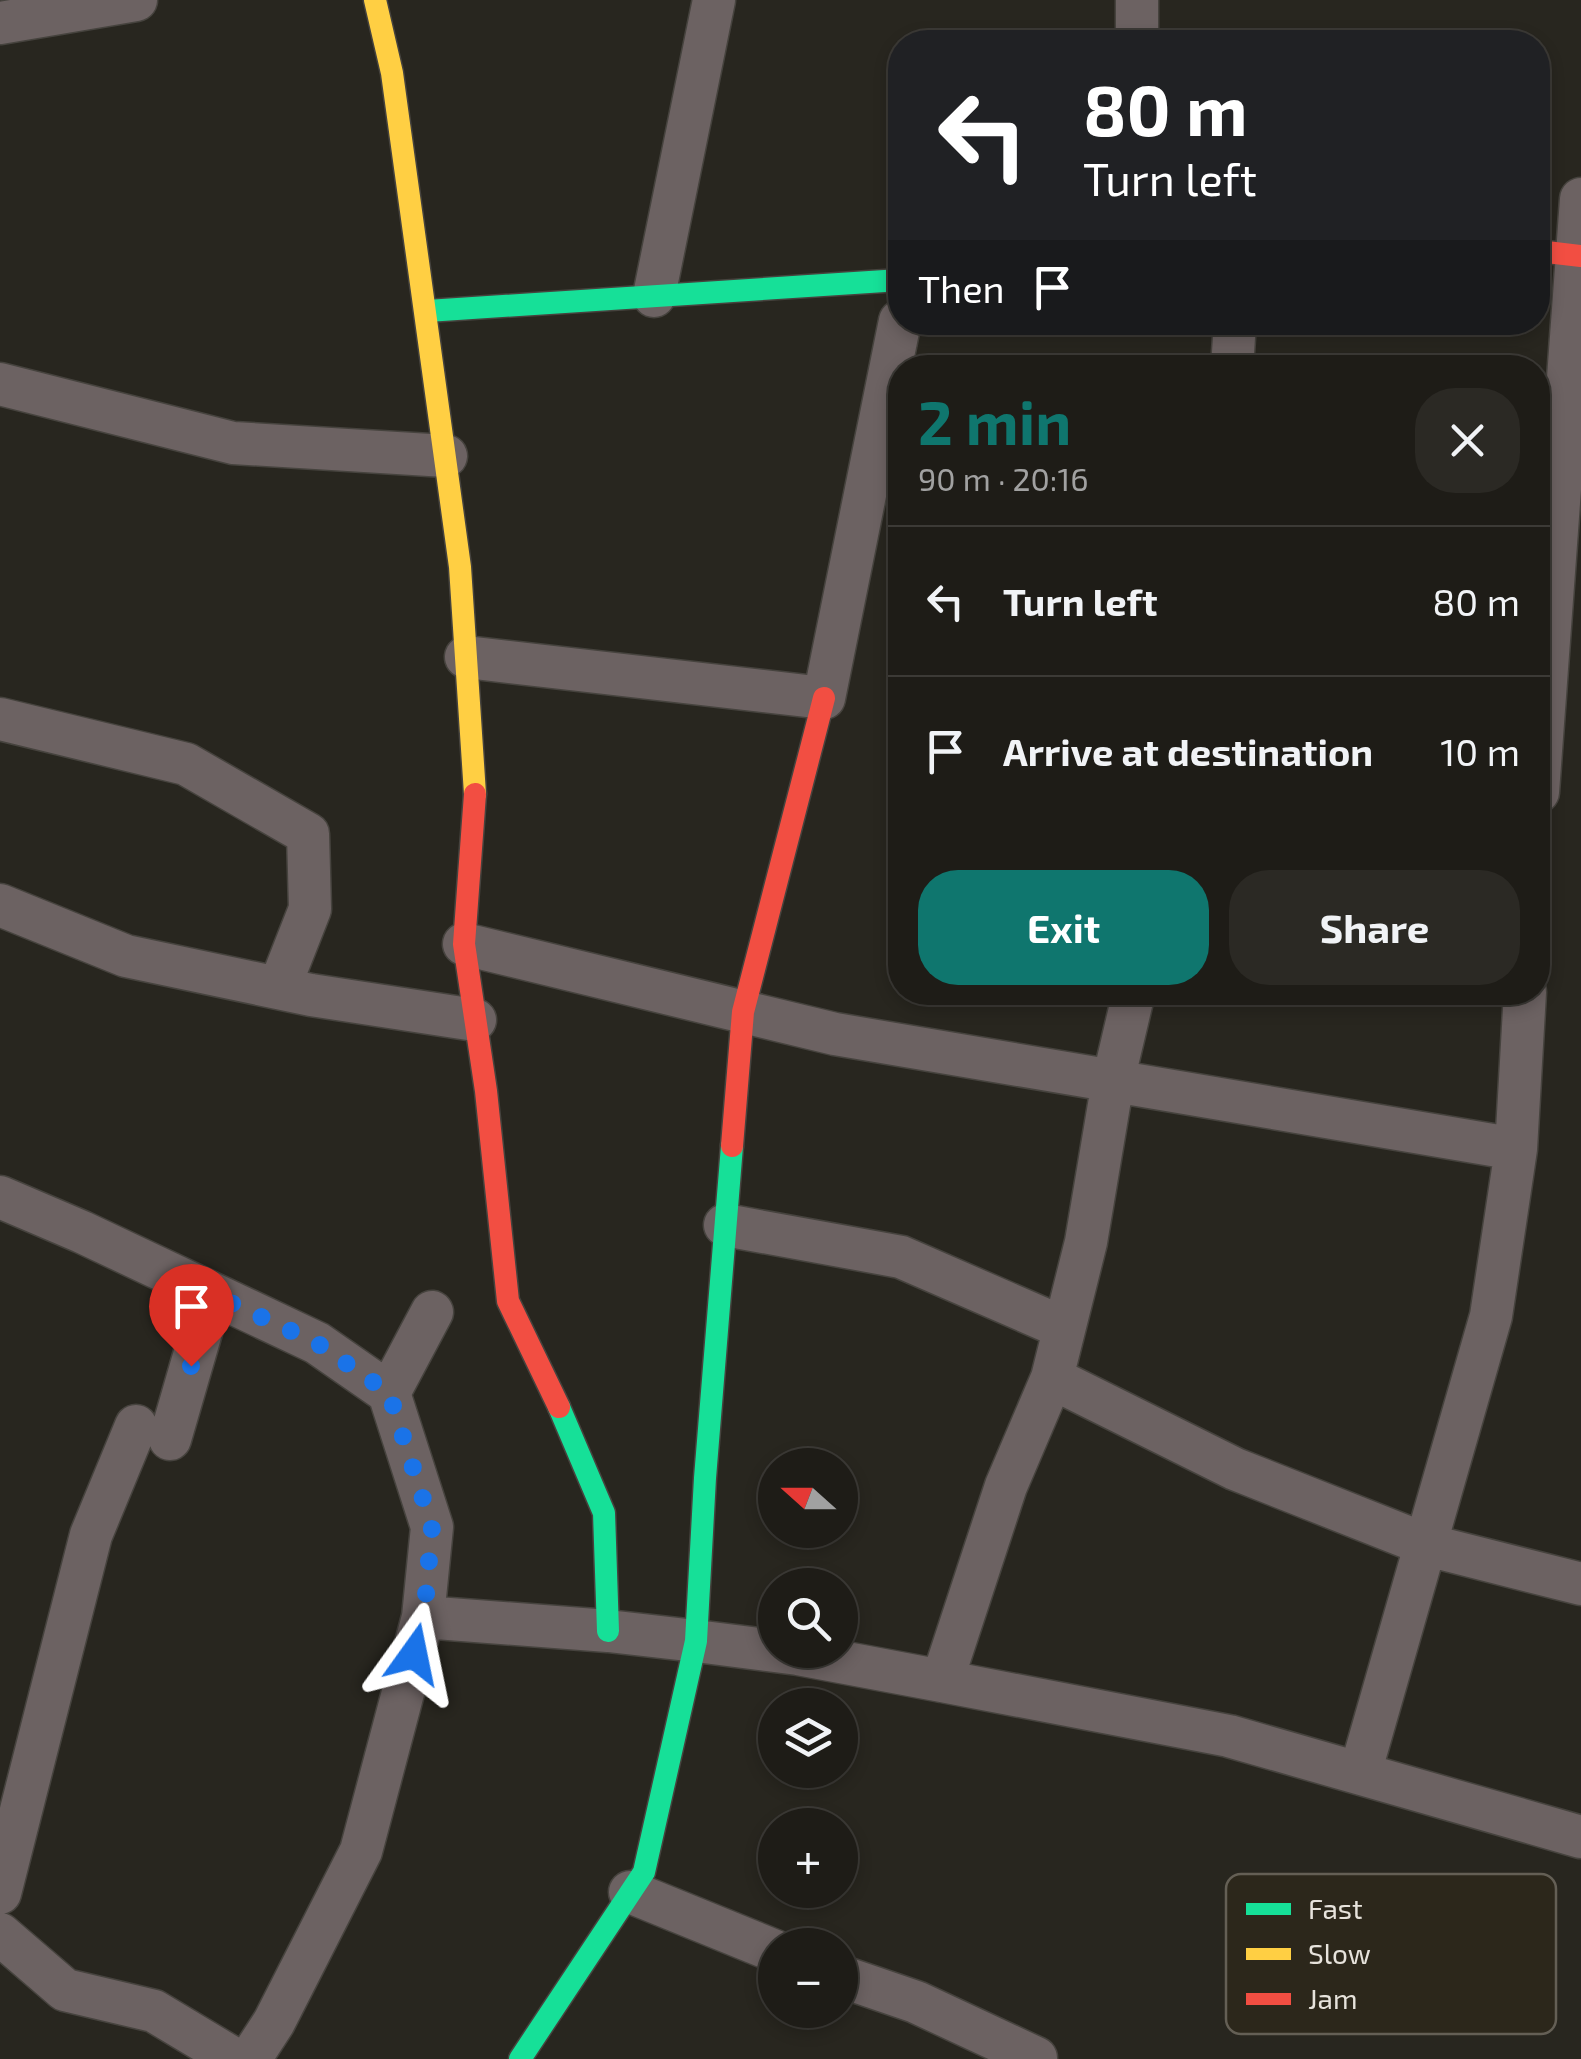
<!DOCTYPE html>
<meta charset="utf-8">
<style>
body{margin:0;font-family:"Exo 2",sans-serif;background:#2b2924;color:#f1f3f6;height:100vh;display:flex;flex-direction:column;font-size:38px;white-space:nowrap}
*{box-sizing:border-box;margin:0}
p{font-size:32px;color:#a1a1a1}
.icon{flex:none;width:55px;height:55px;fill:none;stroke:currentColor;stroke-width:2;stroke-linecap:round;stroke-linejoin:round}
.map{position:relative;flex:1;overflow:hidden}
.sheet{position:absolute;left:888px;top:355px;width:662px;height:650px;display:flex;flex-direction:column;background:#1e1c17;border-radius:40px;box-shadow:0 5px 15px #0003,0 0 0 2px #3c3a36}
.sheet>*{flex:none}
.top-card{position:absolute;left:888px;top:30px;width:662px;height:305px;border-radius:40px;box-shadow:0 5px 15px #0003,0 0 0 2px #3c3a36;background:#202124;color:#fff;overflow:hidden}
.needle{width:65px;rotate:291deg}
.fabs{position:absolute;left:758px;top:1448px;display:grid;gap:20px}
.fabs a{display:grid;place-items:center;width:100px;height:100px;border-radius:50%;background:#1e1c17;box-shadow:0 5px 15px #0003,0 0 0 2px #3c3a36;font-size:50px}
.pin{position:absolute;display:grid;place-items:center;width:85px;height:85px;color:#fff;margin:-102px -42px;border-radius:50% 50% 50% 0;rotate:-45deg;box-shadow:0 0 10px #0007}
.pin .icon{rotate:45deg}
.me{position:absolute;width:110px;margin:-55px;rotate:12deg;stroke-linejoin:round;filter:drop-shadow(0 0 8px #0008)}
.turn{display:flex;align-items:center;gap:35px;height:210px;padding:0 30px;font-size:45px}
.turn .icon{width:130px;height:130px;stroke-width:2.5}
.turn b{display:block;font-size:70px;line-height:85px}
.then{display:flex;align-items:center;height:95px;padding:0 30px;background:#0003;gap:20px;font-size:38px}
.round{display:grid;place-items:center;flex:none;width:105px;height:105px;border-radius:40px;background:#2b2924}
.overview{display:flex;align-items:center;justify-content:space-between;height:170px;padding:0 30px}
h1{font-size:60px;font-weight:700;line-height:75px;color:#0f766e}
.cta{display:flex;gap:20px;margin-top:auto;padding:20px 30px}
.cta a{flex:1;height:115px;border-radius:40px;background:#0f766e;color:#fff;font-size:40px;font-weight:700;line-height:115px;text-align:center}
.cta a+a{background:#2b2924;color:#f1f3f6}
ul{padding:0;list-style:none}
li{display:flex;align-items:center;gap:30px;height:150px;padding:0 30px;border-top:2px solid #3c3a36}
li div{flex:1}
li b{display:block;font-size:38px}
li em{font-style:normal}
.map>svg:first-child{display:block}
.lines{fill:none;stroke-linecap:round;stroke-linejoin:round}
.street-casing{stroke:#46433e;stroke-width:45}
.fast-casing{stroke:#46433e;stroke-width:25}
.slow-casing{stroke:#46433e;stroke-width:25}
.jam-casing{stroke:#46433e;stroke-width:25}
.street{stroke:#6c6262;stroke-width:42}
.fast{stroke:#16e098;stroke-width:22}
.slow{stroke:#ffcf43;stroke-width:22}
.jam{stroke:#f24e42;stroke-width:22}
.route{stroke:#1a73e8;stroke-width:18;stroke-dasharray:0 32.4}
.key{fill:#2c271b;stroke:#645f55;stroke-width:2.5}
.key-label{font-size:28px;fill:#e7e3dc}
</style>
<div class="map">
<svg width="1581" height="2059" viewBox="0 0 1581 2059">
<rect width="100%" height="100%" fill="#28261f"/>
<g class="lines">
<g class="street-casing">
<path id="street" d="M1137,0V42
M0,23L136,0
M654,296L714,0
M1232,368L1235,322
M0,384L233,443L446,456
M466,657L824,698L900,321
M0,719L186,764L308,834L310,909L279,988
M1538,792L1581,199
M0,905L126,956L311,995L475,1020
M464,944L835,1034L1516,1149
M0,1197L82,1232L317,1343L389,1393L432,1527L423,1617L361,1851L274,2022L250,2059
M725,1225L901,1257L1064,1328
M1052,1378L1235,1469L1427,1545L1581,1584
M389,1393L432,1312
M170,1439L212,1294
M423,1617L608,1631L696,1641L798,1654L942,1681L1229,1736L1581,1837
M942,1681L1006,1486L1052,1378L1086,1242L1113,1081L1134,992
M1360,1773L1491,1316L1516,1149L1525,992
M630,1892L775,1951
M0,1893L91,1535L136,1426
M0,1934L65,1990L154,2011L234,2059
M840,1976L916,2002L1036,2058"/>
</g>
<g class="fast-casing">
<path id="fast" d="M427,311L900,280
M559,1407L604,1513L608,1631
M520,2059L644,1872L696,1641L705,1478L732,1146"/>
</g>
<g class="slow-casing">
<path id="slow" d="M375,0L392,73L460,567L475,794"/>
</g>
<g class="jam-casing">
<path id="jam" d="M1538,251L1581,256
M475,794L464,944L486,1091L508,1301L559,1407
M732,1146L743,1012L824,698"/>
</g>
<use href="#street" class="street"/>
<use href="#fast" class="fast"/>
<use href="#slow" class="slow"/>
<use href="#jam" class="jam"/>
</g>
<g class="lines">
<path class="route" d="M191,1366L212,1294L317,1343L389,1393L432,1527L424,1617L414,1654"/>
</g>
<rect x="1226" y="1874" width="330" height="160" rx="15" class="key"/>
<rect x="1246" y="1903" width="45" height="12" fill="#16e098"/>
<rect x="1246" y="1948" width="45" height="12" fill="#ffcf43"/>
<rect x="1246" y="1993" width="45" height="12" fill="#f24e42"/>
<g class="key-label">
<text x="1308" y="1919">Fast</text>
<text x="1308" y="1964">Slow</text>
<text x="1308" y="2009">Jam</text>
</g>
</svg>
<div class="fabs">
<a><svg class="needle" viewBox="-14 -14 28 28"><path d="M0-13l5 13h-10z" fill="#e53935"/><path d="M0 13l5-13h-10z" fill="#a1a1a1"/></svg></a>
<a><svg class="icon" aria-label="search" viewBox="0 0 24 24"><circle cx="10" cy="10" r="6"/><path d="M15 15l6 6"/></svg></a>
<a><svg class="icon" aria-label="layers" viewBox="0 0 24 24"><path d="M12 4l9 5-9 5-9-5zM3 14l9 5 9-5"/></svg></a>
<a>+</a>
<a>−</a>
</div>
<div class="pin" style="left:191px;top:1366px;background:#d93025"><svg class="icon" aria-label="arrive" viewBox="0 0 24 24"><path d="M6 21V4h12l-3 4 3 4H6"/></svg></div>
<svg class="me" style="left:414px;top:1654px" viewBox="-20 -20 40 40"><path d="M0-17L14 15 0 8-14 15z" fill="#1a73e8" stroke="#fff" stroke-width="4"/></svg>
<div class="top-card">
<div class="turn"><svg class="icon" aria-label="left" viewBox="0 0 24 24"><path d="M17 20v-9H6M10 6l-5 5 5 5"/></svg><div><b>80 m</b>Turn left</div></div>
<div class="then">Then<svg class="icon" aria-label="arrive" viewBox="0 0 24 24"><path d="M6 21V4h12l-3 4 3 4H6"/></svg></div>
</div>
<section class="sheet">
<div class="overview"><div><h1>2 min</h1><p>90 m · 20:16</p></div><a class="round"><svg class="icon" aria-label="close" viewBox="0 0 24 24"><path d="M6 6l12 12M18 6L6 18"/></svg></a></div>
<ul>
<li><svg class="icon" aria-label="left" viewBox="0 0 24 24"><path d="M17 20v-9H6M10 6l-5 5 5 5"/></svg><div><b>Turn left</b></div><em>80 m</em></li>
<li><svg class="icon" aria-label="arrive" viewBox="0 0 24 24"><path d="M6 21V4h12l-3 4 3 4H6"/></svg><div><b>Arrive at destination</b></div><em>10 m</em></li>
</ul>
<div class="cta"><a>Exit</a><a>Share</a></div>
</section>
</div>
